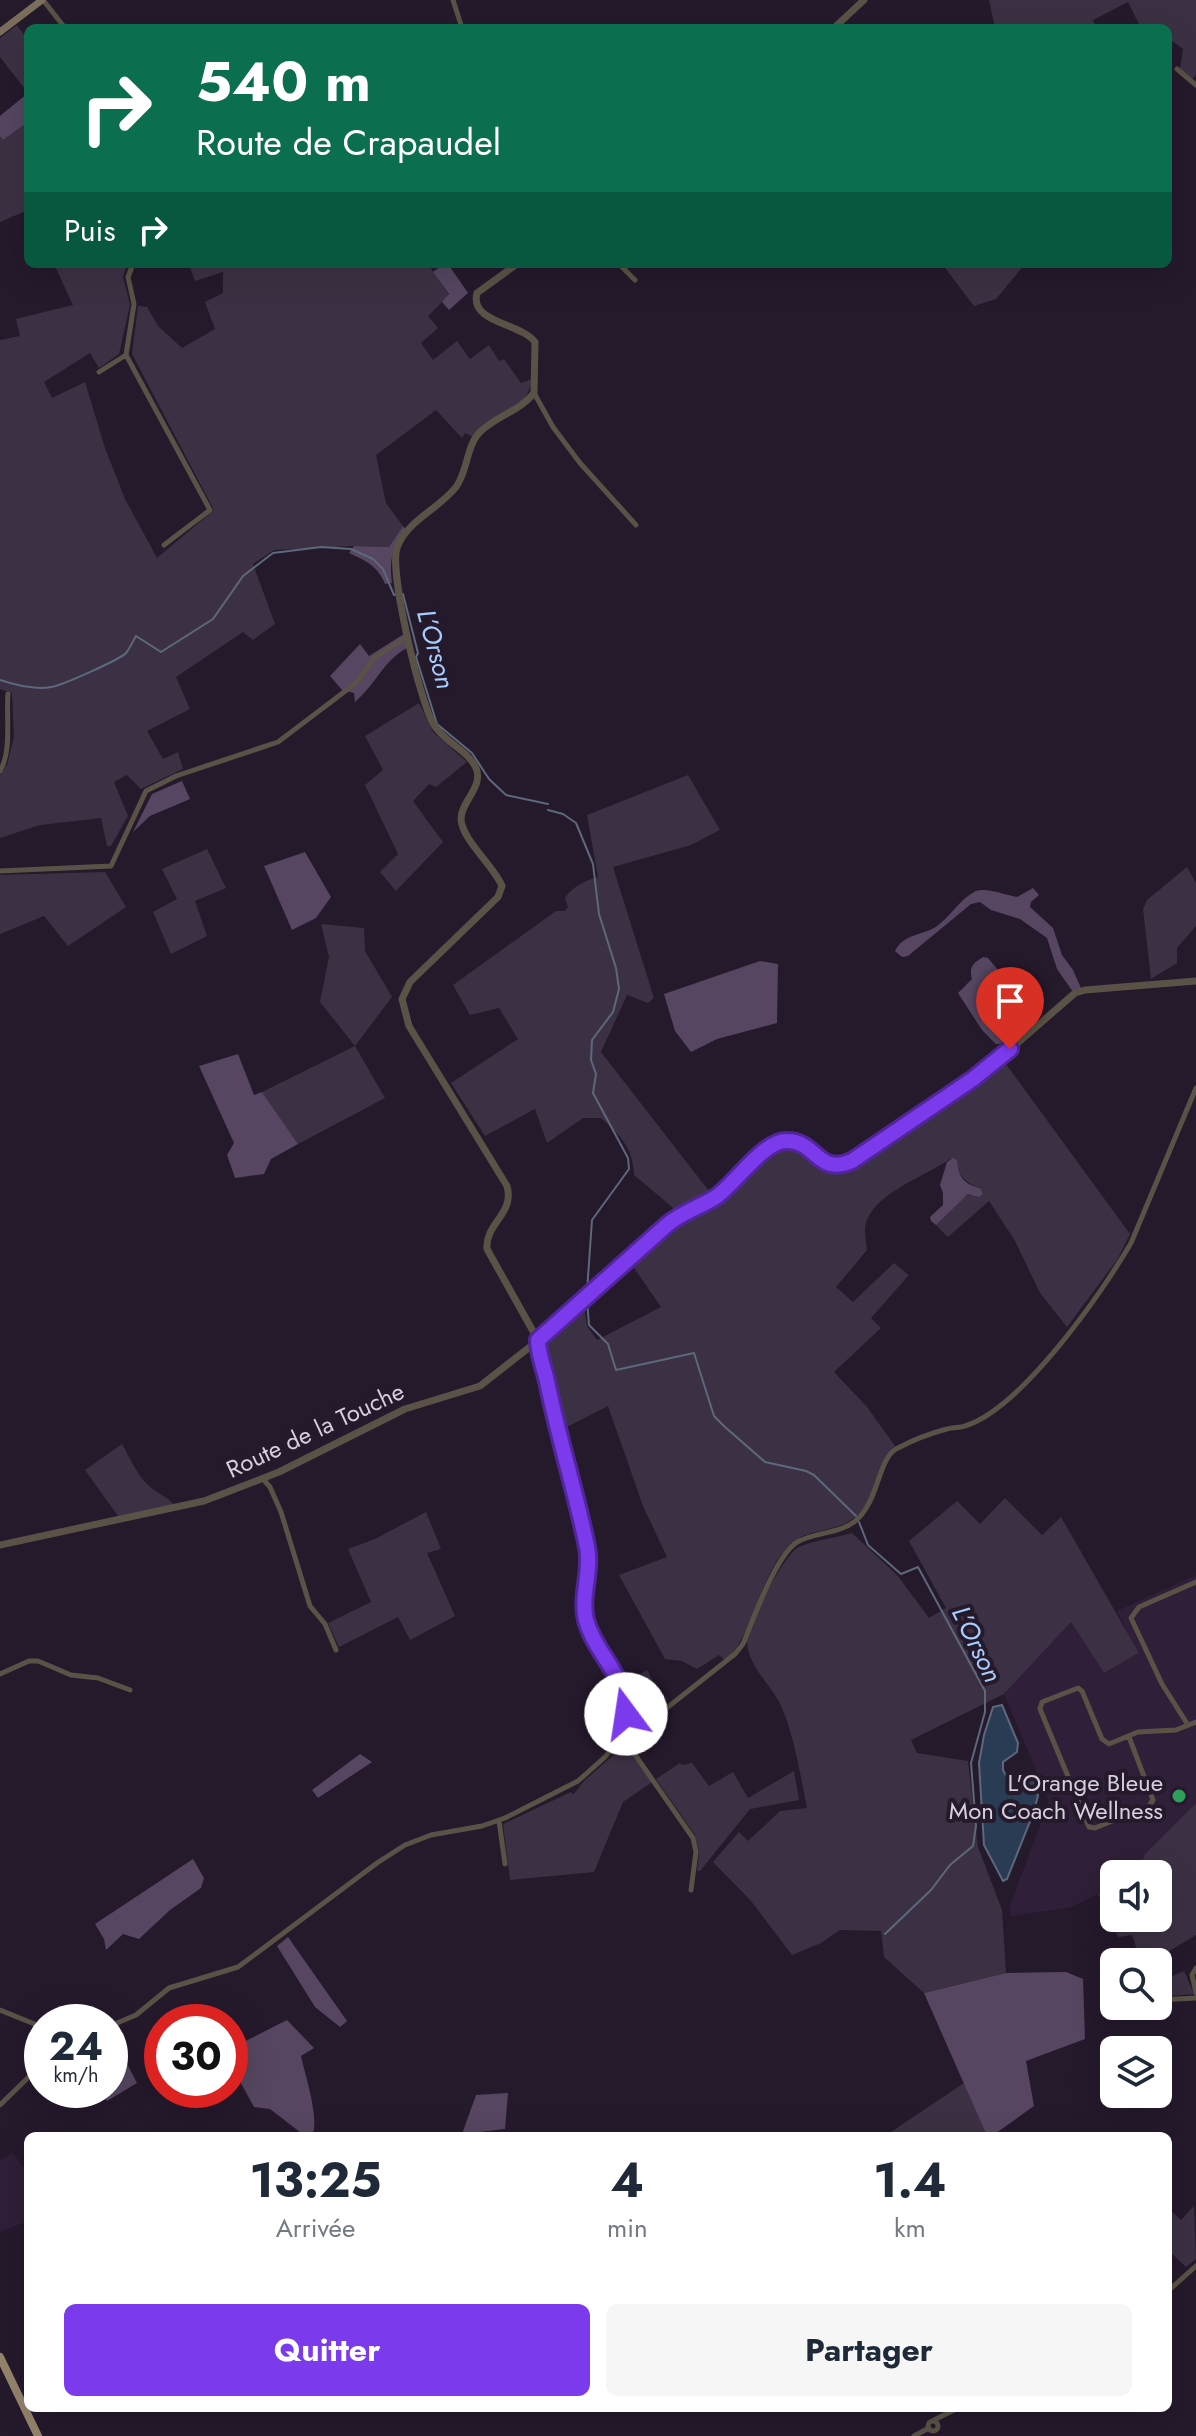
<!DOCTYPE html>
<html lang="fr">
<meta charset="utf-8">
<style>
body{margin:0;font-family:Jost,sans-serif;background:#f6f6f7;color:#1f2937;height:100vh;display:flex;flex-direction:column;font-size:30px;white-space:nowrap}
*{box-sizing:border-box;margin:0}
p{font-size:26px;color:#747a83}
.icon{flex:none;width:44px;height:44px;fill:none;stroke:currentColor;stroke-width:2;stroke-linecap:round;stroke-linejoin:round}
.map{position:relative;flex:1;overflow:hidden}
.details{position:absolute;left:24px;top:2132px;width:1148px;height:280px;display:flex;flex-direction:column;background:#fff;border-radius:12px;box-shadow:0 8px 32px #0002}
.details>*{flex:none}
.top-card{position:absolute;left:24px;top:24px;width:1148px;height:244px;border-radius:12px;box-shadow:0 8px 32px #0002;background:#0b6e4f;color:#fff;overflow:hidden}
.tools{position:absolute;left:1100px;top:1860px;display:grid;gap:16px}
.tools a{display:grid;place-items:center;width:72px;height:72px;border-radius:12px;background:#fff;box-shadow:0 8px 32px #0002;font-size:40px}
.speed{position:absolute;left:24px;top:2004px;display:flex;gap:16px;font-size:40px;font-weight:700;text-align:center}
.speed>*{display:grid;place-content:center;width:104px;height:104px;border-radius:50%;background:#fff;box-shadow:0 8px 32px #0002;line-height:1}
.speed small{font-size:20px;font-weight:400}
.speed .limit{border:12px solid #d22;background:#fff;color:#111}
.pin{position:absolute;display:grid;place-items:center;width:68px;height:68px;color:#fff;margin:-82px -34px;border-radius:50% 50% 50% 0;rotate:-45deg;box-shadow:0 0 8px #0007}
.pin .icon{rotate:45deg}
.me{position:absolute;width:88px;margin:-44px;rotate:346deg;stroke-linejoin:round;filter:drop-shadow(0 0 6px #0008)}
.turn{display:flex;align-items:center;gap:28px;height:168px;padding:0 40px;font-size:36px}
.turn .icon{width:104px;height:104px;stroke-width:2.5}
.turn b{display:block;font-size:56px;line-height:68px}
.then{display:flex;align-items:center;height:76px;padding:0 40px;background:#0003;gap:16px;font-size:30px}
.eta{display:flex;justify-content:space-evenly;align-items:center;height:136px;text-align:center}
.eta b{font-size:48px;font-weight:700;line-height:56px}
.primary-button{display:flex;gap:16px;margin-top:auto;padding:16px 40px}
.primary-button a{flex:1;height:92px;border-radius:12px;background:#7c3aed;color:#fff;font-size:32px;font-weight:700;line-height:92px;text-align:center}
.primary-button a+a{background:#f6f6f7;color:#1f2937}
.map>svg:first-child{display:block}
.built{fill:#2f1f38}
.green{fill:#3c3144}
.forest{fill:#564661}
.water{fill:#293c53;stroke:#5d687c;stroke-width:2}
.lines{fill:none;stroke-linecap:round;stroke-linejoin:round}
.stream{stroke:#5d687c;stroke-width:2}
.minor{stroke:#5a5246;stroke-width:5}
.tertiary{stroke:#5a5246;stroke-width:7}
.secondary{stroke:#7b6e5c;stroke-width:7}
.primary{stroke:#95846c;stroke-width:8}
.route-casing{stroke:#51269a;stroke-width:20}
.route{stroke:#7c3aed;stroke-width:14}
.leisure-dot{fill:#2e9e5b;stroke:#25192c;stroke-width:3}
.labels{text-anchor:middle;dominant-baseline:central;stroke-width:8;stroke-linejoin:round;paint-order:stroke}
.street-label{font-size:24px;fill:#d6cfdc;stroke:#25192c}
.poi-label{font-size:24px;fill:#d6cfdc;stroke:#25192c;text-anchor:end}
.water-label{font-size:26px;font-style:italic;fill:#a6cdfb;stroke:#25192c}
</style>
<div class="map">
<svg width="1196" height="2436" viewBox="0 0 1196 2436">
<rect width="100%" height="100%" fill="#25192c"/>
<path class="built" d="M1196,1575V1803L1145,1854L1137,1874H1114V1886L1072,1907L1011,1916L1010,1906L1049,1801L1004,1694L1071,1622L1104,1673L1138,1654L1117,1611Z
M13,2153L28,2173V2221L0,2232V2160Z"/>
<path class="green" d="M989,0H1196V74L1193,79L1180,69L1183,49L1168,38V28H1141L1128,2L1093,20L1096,28H995Z
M17,25L28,40V93L0,57V38Z
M28,122V210L0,222V136L3,140Z
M54,264H127L123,277L130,305L119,354L99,368L90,353L44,382L52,398L85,382L105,448L125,499L157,558L214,510L132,354L138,306L147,307L158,326L182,348L215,329L205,302L223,293V272L195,281L189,264H428L449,295L428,316L438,328L421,343L433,360L457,341L470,359L489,345L499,361L504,359L521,383L532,379C529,408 496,422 473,437L465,433L462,438L436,410L376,455L386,503L403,526L389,547L354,546L274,550L253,564L275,624L253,640L243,632L176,677L190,709L147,731L163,759L178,752L183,769L141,789L127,775L114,782L128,816L111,846H107L101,818L40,825L0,838V775L7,765L14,737L12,693L0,689V340L20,336L16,319L73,305Z
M942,264H1025L996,299L974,306Z
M419,703L433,732L467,762L436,787L429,784L413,801L443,842L396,891L380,872L398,854L365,785L383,770L365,736Z
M688,775L720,830L691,845L613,867L654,998L648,1003L627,995L601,1052L712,1195L678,1212L634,1175C633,1148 621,1136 601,1118H583L547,1143L535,1109L485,1136L451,1083L518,1039L499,1008L470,1015L453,985L556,911H565L568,907L565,898C572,887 586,880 598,877L587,815Z
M207,849L226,888L195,901L207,936L171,954L153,912L177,899L162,869Z
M1187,867L1196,883V926L1177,948V963L1151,979L1143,909L1147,900Z
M105,872L126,907L68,946L44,916L0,934V875Z
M321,924L364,928L365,951L392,997L355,1046L385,1098L298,1144L262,1092L355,1046L320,1002L329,957Z
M1003,1060L1130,1234L1117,1260L1067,1327L1040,1293L1015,1241L989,1201L948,1237L936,1225L964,1197L981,1188C962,1183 961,1173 950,1159C925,1177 867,1195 865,1230C865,1236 866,1244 867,1250L836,1287L853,1302L894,1263L909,1275L871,1318L881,1328L834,1372L867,1407L895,1446C881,1469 875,1504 851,1520C832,1533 803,1529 788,1546C758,1579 756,1629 726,1661L719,1655L697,1669L682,1661L665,1659L619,1575L667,1557L643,1506L608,1406L561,1430L543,1342L584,1306L587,1326L597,1340L661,1307L630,1262L685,1216L720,1197L778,1146L793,1145L826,1169H841L850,1165Z
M122,1444C130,1458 137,1475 148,1485C157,1494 169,1497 175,1506L118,1516L85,1470Z
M1005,1498L1042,1535L1061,1517L1139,1653L1104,1673L1071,1622L1004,1694L911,1740L917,1753L968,1761L978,1847L1002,1910L1006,1973L924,1993L884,1957L881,1931L840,1930L821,1943L792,1955L751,1901L713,1862L739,1832L748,1841L780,1811L807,1808C800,1774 795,1738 781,1706C771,1683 749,1669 747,1642C746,1628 785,1552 799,1547C815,1540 835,1538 852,1533L898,1576L929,1618L946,1608L909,1541L957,1501L980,1524Z
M426,1512L441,1549L427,1553L455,1616L410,1640L398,1617L339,1647L328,1623L371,1602L348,1549L375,1539Z
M647,1670L667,1706C655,1715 644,1725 629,1719L628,1693L623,1684Z
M625,1745L652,1782L623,1802L594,1872L510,1880L503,1824L571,1792L573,1795L584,1781Z
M680,1763L682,1765L692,1763L709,1786L733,1772L748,1798L794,1771L799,1800L750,1809L700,1871H697L699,1852L695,1835L656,1779Z
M1196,1803V1935L1161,1956L1170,1977L1184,1971L1194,1994L1158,1997V1962H1141L1132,1935L1118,1937L1098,1894L1114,1886V1918H1158V1874H1137L1145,1854Z
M964,2083L987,2136H885Z
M1194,2206L1196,2259L1186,2267L1168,2250V2208L1181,2220Z"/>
<path class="forest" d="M28,93V122L3,140L0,136V116Z
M444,264H448L468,293L449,310L442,302L449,294L433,272Z
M403,526L406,530C392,552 389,557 392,583L385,584C378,566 366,561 349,553L354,546L389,547Z
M404,634L407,648C384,660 376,684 355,702L354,693L342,690L330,676L360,644L369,656Z
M182,781L190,799L150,816L133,832L152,794Z
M305,852L331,897L316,918L292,930L264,866Z
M1033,888L1039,895L1031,902L1030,907L1053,928L1062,955L1073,970L1081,988L1073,992L1057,969L1047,938L1020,919L991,910L980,902L971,904L908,956L902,957L895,951C904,933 923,936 937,926C950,917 959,900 974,892C985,886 1005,895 1017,897Z
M983,957L988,958L1028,1006C1023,1024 1018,1044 996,1044L982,1030L958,993L972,979C969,967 972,964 983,957Z
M760,961L778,964L777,1023L717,1039L691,1052L675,1031L664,994Z
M238,1054L254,1095L262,1092L298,1144L271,1159L264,1174L235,1178L227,1155L234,1143L199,1066Z
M953,1158L957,1160C958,1176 963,1184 980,1188L983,1194L979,1197L968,1194L936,1225L931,1221L930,1217L943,1205V1193L940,1185L947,1162Z
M360,1754L372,1762L318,1798L312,1790Z
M193,1859L204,1878L201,1888L170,1910L139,1939L123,1934L106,1950L104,1939L95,1924Z
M288,1937L347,2021L340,2027L315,2007L277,1946Z
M1066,1972L1083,1979L1085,2039L1026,2061L1034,2106L992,2136H987L924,1993L1006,1973Z
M287,2020L314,2048L301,2056C305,2075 320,2119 312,2136H305L270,2109L254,2107L230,2063V2049Z
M110,2031L137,2083L107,2101L101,2090H110Z
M508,2093L505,2129L462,2134L476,2095Z"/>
<path class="water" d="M1002,1705L1018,1743L1017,1752L1003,1762V1770L1011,1786L1025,1781L1032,1773L1038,1796L1033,1814L1007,1879L1003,1881L984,1845L979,1763L984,1735L993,1707Z"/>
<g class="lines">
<path class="stream" d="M403,594L418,653L416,657L437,724L472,753L489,779L506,795L548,804
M0,680C15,685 35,690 51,687C61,686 121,659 126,653C130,648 133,641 136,636L161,652L213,619L243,576L273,553L321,547L351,549L373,559L383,569L394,595L398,594
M548,810L563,814L576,823L593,864L599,914L616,968L619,989L613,1012L592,1040L591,1060L596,1074L593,1093L628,1158L629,1169L592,1220L587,1291
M587,1300L589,1325L608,1344L616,1370L694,1353L714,1416L725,1427L765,1462L806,1471L814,1475L856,1516
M859,1522L868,1545L901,1574L918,1567L985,1691V1712L971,1763L976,1826L973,1846L950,1865L931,1890L885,1934"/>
<path class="minor" d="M43,0L65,28
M453,0L462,28
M1177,69L1196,85
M133,264L128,277L134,304L126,355L210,510L164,545
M619,264L635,280
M99,372L126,355
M534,393L553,427L580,463L636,525
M0,771C12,751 6,717 8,694
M0,871L111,866L146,791L176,776L278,742L356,683L375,657L407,637
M263,1479L270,1487L281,1512L310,1606L325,1624L336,1650
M0,1674L29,1661H38L71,1675L98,1678L130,1690
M649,1722L735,1654L743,1644C753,1620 776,1555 797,1542C815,1532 838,1534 854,1522C879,1503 877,1461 896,1449C911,1441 931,1433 947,1429C953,1427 960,1428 965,1426C1021,1409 1102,1293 1131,1243L1196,1088
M1188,1725L1162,1684L1131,1618L1139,1607L1196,1582
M1129,1737L1153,1800L1149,1806L1095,1828L1089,1827L1040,1709L1042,1702L1078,1688L1082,1691L1102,1739L1109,1744L1138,1732L1176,1730L1196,1722
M621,1738L629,1746L693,1838L696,1852L691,1890
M624,1740L649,1722H625
M499,1821L505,1864
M1196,1968L1192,1975L1196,1993
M1158,2000L1196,1998
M0,2010L42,2027
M110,2026L136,2015L169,1988L238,1967L377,1863L405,1845L431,1835L482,1826L505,1818L578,1781L605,1757L621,1738L627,1705L621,1684L591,1632L586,1618L584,1602L589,1565L586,1545L537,1342
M0,2105L42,2064
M1168,2291L1196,2266
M934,2420L958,2408
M928 2426a5 5 0 1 1 10 0a5 5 0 1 1-10 0Z
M914,2436L929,2428"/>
<path class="tertiary" d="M834,28L864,0
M517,264L477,293C469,323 521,323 535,342L534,393C520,411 496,416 480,432C466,446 468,471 456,487C439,509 406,521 397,548C389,571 420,703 434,725C444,742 468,750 476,768C484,787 461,801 461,819C462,840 494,866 502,886L498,897L410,982L402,999L409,1026L507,1186C515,1214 485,1223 487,1249L538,1340
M0,1545L204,1501L279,1472L405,1409L480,1386L531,1346L668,1224C683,1212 700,1207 716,1197C735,1184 764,1140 787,1141C817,1141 817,1176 852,1161L989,1068L1075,993L1085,990L1196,981"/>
<path class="secondary" d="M0,32L42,0"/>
<path class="primary" d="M0,2357L38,2436"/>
</g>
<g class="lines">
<g class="route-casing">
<path id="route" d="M626,1714C628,1677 595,1654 586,1620C580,1596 592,1572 587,1547C576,1492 558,1437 547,1381C544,1368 538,1353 538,1340L668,1224C683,1212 700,1207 716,1197C735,1184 764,1140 787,1141C817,1141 817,1176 852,1161L973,1079L1010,1049"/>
</g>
<use href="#route" class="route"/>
</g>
<circle class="leisure-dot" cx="1179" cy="1796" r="8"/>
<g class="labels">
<g class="street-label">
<text transform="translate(315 1430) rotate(-25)">Route de la Touche</text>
</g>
<g class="poi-label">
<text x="1163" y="1782">L'Orange Bleue<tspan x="1163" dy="28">Mon Coach Wellness</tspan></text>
</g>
<g class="water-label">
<text transform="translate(436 649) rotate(75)">L’Orson</text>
<text transform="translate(977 1644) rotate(64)">L’Orson</text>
</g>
</g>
</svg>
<div class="tools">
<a><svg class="icon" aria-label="sound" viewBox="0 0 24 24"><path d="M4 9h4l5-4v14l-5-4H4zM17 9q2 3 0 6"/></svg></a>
<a><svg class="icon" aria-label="search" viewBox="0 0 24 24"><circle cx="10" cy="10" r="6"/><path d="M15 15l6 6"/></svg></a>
<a><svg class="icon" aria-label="layers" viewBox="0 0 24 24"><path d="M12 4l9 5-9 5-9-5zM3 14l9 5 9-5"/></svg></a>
</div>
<div class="speed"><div>24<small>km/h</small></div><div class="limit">30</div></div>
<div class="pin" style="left:1010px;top:1049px;background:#d93025"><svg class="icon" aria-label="arrive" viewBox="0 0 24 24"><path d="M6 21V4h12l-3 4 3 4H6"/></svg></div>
<svg class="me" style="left:626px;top:1714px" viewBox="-20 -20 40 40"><circle r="19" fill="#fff"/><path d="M0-13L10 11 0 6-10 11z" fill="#7c3aed"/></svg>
<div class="top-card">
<div class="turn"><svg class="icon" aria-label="right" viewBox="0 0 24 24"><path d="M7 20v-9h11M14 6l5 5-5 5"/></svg><div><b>540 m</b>Route de Crapaudel</div></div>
<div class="then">Puis<svg class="icon" aria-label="right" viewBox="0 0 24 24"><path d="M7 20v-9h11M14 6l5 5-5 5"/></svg></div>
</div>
<section class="details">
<div class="eta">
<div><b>13:25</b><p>Arrivée</p></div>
<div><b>4</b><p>min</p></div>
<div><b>1.4</b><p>km</p></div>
</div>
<div class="primary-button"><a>Quitter</a><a>Partager</a></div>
</section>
</div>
